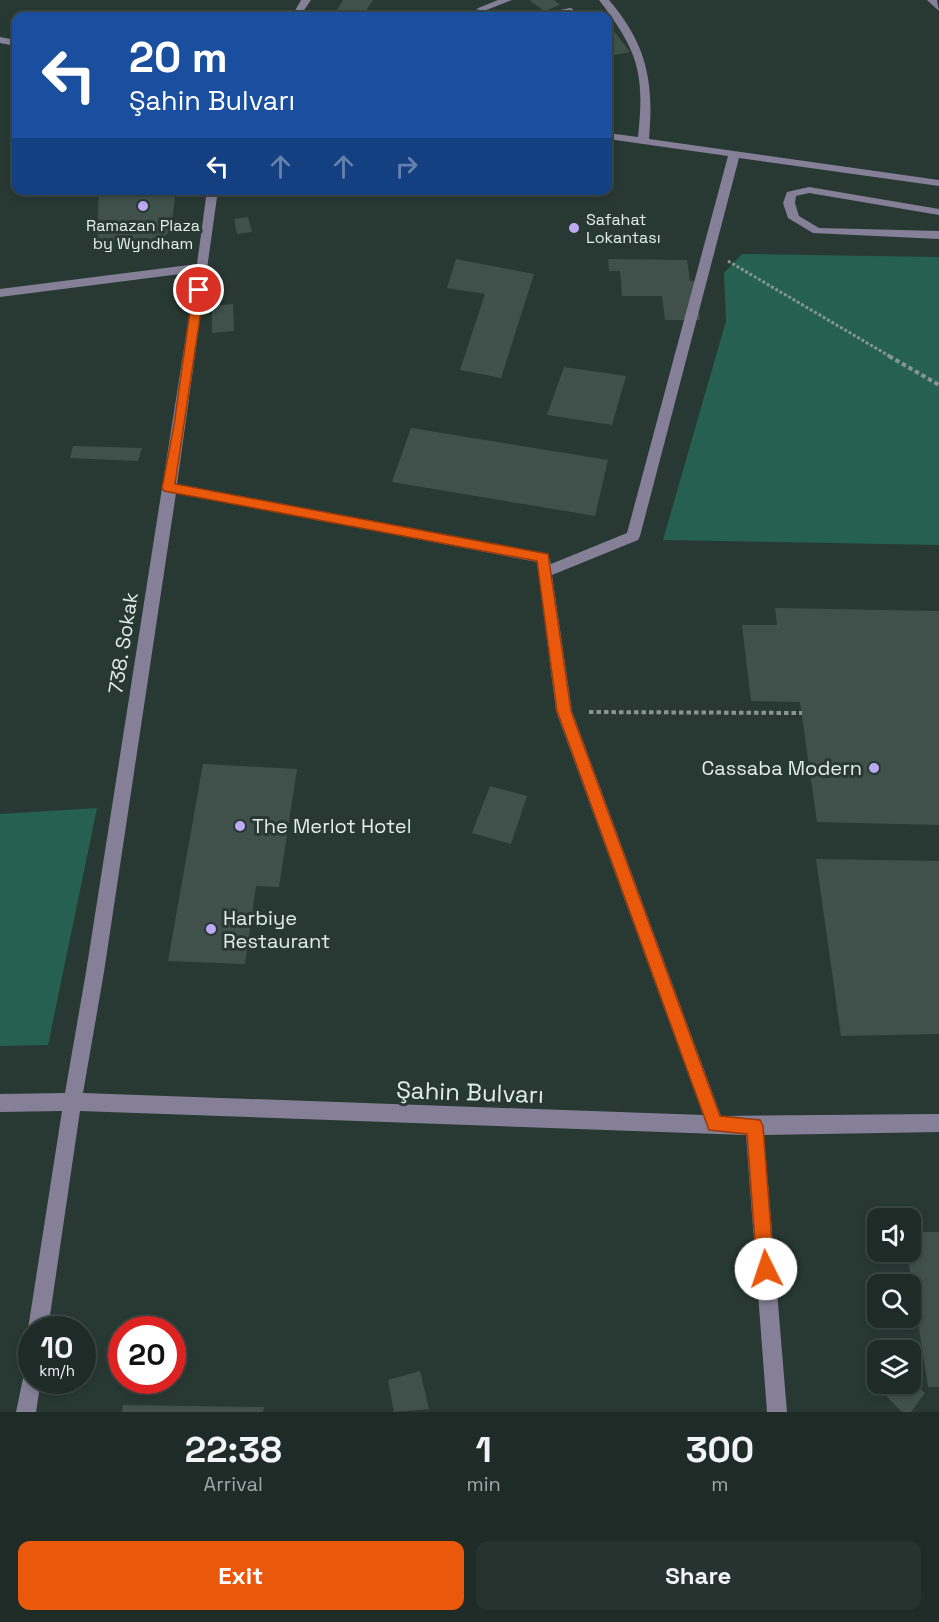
<!DOCTYPE html>
<meta charset="utf-8">
<style>
body{margin:0;font-family:"Space Grotesk",sans-serif;background:#26332f;color:#f1f3f6;height:100vh;display:flex;flex-direction:column;font-size:22px;white-space:nowrap}
*{box-sizing:border-box;margin:0}
p{font-size:20px;color:#a1a7a7}
.icon{flex:none;width:33px;height:33px;fill:none;stroke:currentColor;stroke-width:2;stroke-linecap:round;stroke-linejoin:round}
.map{position:relative;height:1412px;overflow:hidden}
.side{display:flex;flex-direction:column;background:#1e2b27;flex:1}
.side>*{flex:none}
.banner{position:absolute;left:12px;top:12px;width:600px;height:183px;border-radius:12px;box-shadow:0 3px 9px #0003,0 0 0 2px #3c4744;background:#1a4fa0;color:#fff;overflow:hidden}
.fabs{position:absolute;left:867px;top:1208px;display:grid;gap:12px}
.fabs a{display:grid;place-items:center;width:54px;height:54px;border-radius:12px;background:#1e2b27;box-shadow:0 3px 9px #0003,0 0 0 2px #3c4744;font-size:30px}
.speed{position:absolute;left:18px;top:1316px;display:flex;gap:12px;font-size:30px;font-weight:700;text-align:center}
.speed>*{display:grid;place-content:center;width:78px;height:78px;border-radius:50%;background:#1e2b27;box-shadow:0 3px 9px #0003,0 0 0 2px #3c4744;line-height:1}
.speed small{font-size:15px;font-weight:400}
.speed .limit{border:9px solid #d22;background:#fff;color:#111}
.pin{position:absolute;display:grid;place-items:center;width:51px;height:51px;color:#fff;margin:-26px;border:3px solid #fff;border-radius:50%;box-shadow:0 2px 6px #0007}
.me{position:absolute;width:66px;margin:-33px;rotate:356deg;stroke-linejoin:round;filter:drop-shadow(0 0 4px #0008)}
.turn{display:flex;align-items:center;gap:21px;height:126px;padding:0 18px;font-size:27px}
.turn .icon{width:78px;height:78px;stroke-width:2.5}
.turn b{display:block;font-size:42px;line-height:51px}
.lanes{display:flex;align-items:center;height:57px;padding:0 18px;background:#0003;justify-content:center;gap:30px;direction:ltr}
.lanes .off{opacity:.35}
.eta{display:flex;justify-content:space-evenly;align-items:center;height:102px;text-align:center}
.eta b{font-size:36px;font-weight:700;line-height:42px}
.primary-button{display:flex;gap:12px;margin-top:auto;padding:12px 18px}
.primary-button a{flex:1;height:69px;border-radius:12px;background:#ea580c;color:#fff;font-size:24px;font-weight:700;line-height:69px;text-align:center}
.primary-button a+a{background:#26332f;color:#f1f3f6}
.map>svg:first-child{display:block}
.green{fill:#256051}
.building{fill:#40514b}
.lines{fill:none;stroke-linecap:round;stroke-linejoin:round}
.path-far1{stroke:#879591;stroke-width:3;stroke-dasharray:3 2;stroke-linecap:butt}
.path{stroke:#879591;stroke-width:4;stroke-dasharray:4.5 3;stroke-linecap:butt}
.minor{fill:#858097;fill-rule:evenodd}
.route{fill:#ea580c;stroke:#983908;stroke-width:1.5}
.poi-dot{fill:#bea9f5;stroke:#283934;stroke-width:2}
.labels{text-anchor:middle;dominant-baseline:central;stroke-width:6;stroke-linejoin:round;paint-order:stroke}
.far-poi-label{font-size:16px;fill:#e2ede9;stroke:#283934;text-anchor:start}
.street-label{font-size:20px;fill:#e2ede9;stroke:#283934}
.poi-label{font-size:20px;fill:#e2ede9;stroke:#283934;text-anchor:start}
.near-street-label{font-size:24px;fill:#e2ede9;stroke:#283934}
</style>
<div class="map">
<svg width="939" height="1412" viewBox="0 0 939 1412">
<rect width="100%" height="100%" fill="#283934"/>
<path class="green" d="M742,254L939,257V545L663,540L726,321L724,273Z
M97,808L48,1045L0,1046V814Z"/>
<path class="building" d="M343,0H373L364,14L336,12Z
M529,0H554L560,5L544,11Z
M608,23L630,52L614,55L608,47Z
M99,190H176L171,230L162,239L147,240V247L118,249V240L97,242Z
M248,217L252,232L237,234L234,219Z
M456,259L534,274L501,378L460,370L485,294L447,288Z
M608,259L687,260L690,281H695L700,320H665L662,296H622L620,271H609Z
M233,304L234,331L212,333V306Z
M564,367L626,376L612,425L547,415Z
M411,428L608,460L595,516L392,482Z
M73,446L142,448L138,461L70,458Z
M775,608L939,611V825L817,822L800,702L751,701L742,625H777Z
M203,764L297,769L279,887L256,886L245,964L168,961Z
M490,786L527,796L511,844L472,833Z
M816,859L939,861V1034L841,1036Z
M910,1232H939V1387H928L907,1251H910Z
M420,1371L429,1409L394,1412L388,1380Z
M910,1379L925,1393L911,1412H902L887,1397L897,1383H910Z
M123,1405L264,1407L263,1412H122Z"/>
<g class="lines">
<path class="path-far1" d="M728,261L891,357"/>
<path class="path" d="M889,356L939,385
M589,712L802,713"/>
<path class="minor" d="M301,0H311L300,16H292Z
M498,0H512L484,11L476,9Z
M599,0H609C647,45 654,81 649,139L939,180V186L739,158L640,536L638,540L552,575L572,711L721,1116L939,1114V1132L764,1135L787,1412H767L746,1135L80,1111L48,1329H32L31,1336L28,1329L62,1111L0,1112V1094L65,1093L86,972L196,272L0,297V289L197,264L207,190H218L177,484L543,553L548,554L551,564L627,533L728,156L608,139V133L638,137C645,72 638,51 599,0ZM176,493L537,562L556,711L703,1115L83,1093L104,972Z
M927,0H937L939,11Z
M570,8L573,9V13L553,16H533Z
M0,37L16,40V46L0,43Z
M809,187L939,209V215L809,193L796,196L795,203L799,216L819,228L939,231V239L813,233L788,218L783,203L787,192Z
M32,1366V1380H41L36,1412H16L25,1369Z"/>
</g>
<path class="route" d="M199,287L204,290L175,484L548,554L571,711L720,1116L760,1120L763,1126L774,1269L772,1275L766,1278L759,1275L757,1269L747,1134L709,1130L557,711L537,561L164,491L162,488L174,425L193,290Z"/>
<g class="poi-dot">
<circle cx="143" cy="206" r="6"/>
<circle cx="574" cy="228" r="6"/>
<circle cx="874" cy="768" r="6"/>
<circle cx="240" cy="826" r="6"/>
<circle cx="211" cy="929" r="6"/>
</g>
<g class="labels">
<g class="far-poi-label">
<text x="586" y="219">Safahat<tspan x="586" dy="18">Lokantası</tspan></text>
<text x="143" y="225" text-anchor="middle">Ramazan Plaza<tspan x="143" dy="18">by Wyndham</tspan></text>
</g>
<g class="street-label">
<text transform="translate(123 643) rotate(-81)">738. Sokak</text>
</g>
<g class="poi-label">
<text x="862" y="768" text-anchor="end">Cassaba Modern</text>
<text x="252" y="826">The Merlot Hotel</text>
<text x="223" y="918">Harbiye<tspan x="223" dy="23">Restaurant</tspan></text>
</g>
<g class="near-street-label">
<text transform="translate(470 1092) rotate(2)">Şahin Bulvarı</text>
</g>
</g>
</svg>
<div class="fabs">
<a><svg class="icon" aria-label="sound" viewBox="0 0 24 24"><path d="M4 9h4l5-4v14l-5-4H4zM17 9q2 3 0 6"/></svg></a>
<a><svg class="icon" aria-label="search" viewBox="0 0 24 24"><circle cx="10" cy="10" r="6"/><path d="M15 15l6 6"/></svg></a>
<a><svg class="icon" aria-label="layers" viewBox="0 0 24 24"><path d="M12 4l9 5-9 5-9-5zM3 14l9 5 9-5"/></svg></a>
</div>
<div class="speed"><div>10<small>km/h</small></div><div class="limit">20</div></div>
<div class="pin" style="left:199px;top:290px;background:#d93025"><svg class="icon" aria-label="arrive" viewBox="0 0 24 24"><path d="M6 21V4h12l-3 4 3 4H6"/></svg></div>
<svg class="me" style="left:766px;top:1269px" viewBox="-20 -20 40 40"><circle r="19" fill="#fff"/><path d="M0-13L10 11 0 6-10 11z" fill="#ea580c"/></svg>
<div class="banner">
<div class="turn"><svg class="icon" aria-label="left" viewBox="0 0 24 24"><path d="M17 20v-9H6M10 6l-5 5 5 5"/></svg><div><b>20 m</b>Şahin Bulvarı</div></div>
<div class="lanes"><svg class="icon" aria-label="left" viewBox="0 0 24 24"><path d="M17 20v-9H6M10 6l-5 5 5 5"/></svg><svg class="icon off" aria-label="ahead" viewBox="0 0 24 24"><path d="M12 20V5M6 11l6-6 6 6"/></svg><svg class="icon off" aria-label="ahead" viewBox="0 0 24 24"><path d="M12 20V5M6 11l6-6 6 6"/></svg><svg class="icon off" aria-label="right" viewBox="0 0 24 24"><path d="M7 20v-9h11M14 6l5 5-5 5"/></svg></div>
</div>
</div>
<section class="side">
<div class="eta">
<div><b>22:38</b><p>Arrival</p></div>
<div><b>1</b><p>min</p></div>
<div><b>300</b><p>m</p></div>
</div>
<div class="primary-button"><a>Exit</a><a>Share</a></div>
</section>
